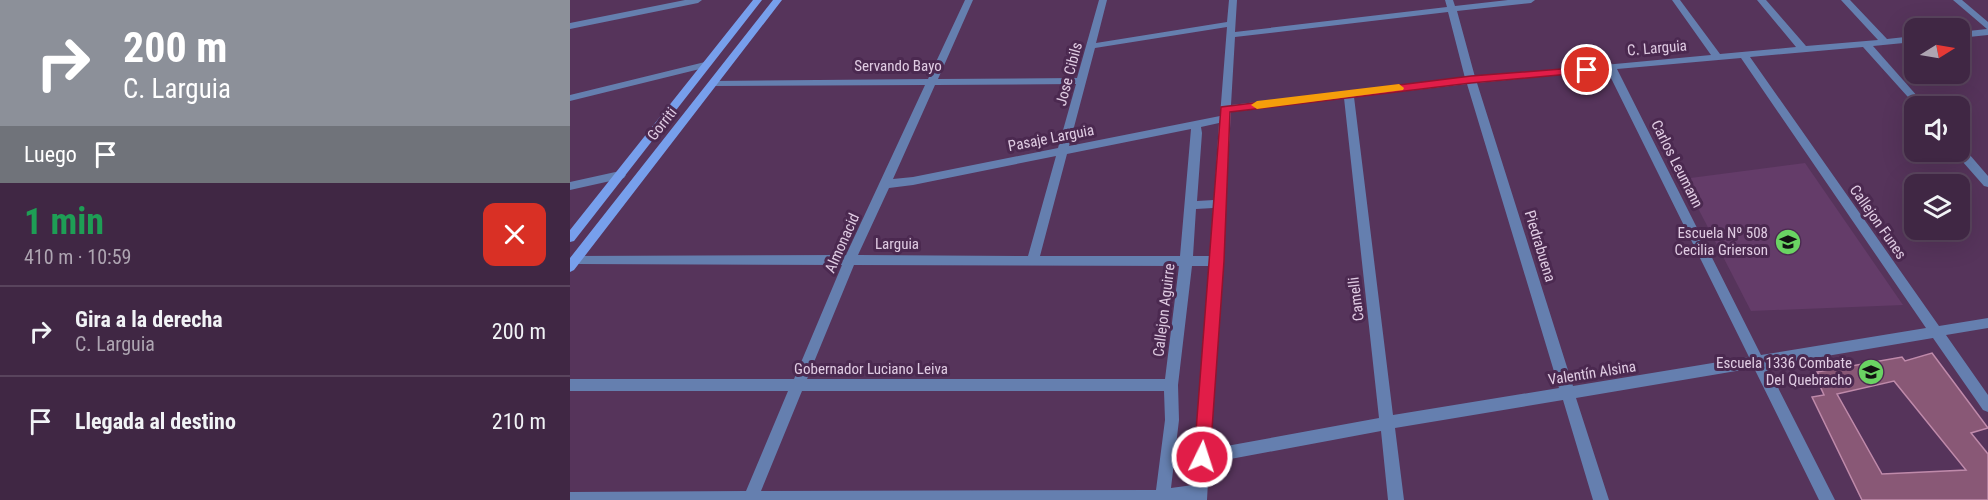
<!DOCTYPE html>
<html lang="es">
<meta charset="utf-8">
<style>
body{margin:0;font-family:"Roboto Condensed",sans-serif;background:#472f4b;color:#f1f3f6;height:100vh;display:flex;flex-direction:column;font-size:22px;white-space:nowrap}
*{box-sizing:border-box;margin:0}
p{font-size:20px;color:#aea5b2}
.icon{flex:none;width:33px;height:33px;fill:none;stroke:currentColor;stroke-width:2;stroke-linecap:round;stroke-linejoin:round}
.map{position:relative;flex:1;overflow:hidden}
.side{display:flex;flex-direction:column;background:#402744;width:570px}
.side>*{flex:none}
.banner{background:#8c9099;color:#fff;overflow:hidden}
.needle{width:39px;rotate:79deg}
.fabs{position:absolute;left:1334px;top:18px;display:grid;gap:12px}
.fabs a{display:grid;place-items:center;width:66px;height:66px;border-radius:12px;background:#402744;box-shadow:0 6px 24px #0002,0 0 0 2px #59445d;font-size:30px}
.pin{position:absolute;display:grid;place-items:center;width:51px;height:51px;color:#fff;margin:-26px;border:3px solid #fff;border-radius:50%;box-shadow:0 2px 6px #0007}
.me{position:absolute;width:66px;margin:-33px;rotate:4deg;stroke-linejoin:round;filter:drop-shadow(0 0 4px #0008)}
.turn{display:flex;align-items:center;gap:21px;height:126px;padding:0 24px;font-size:27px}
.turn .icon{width:78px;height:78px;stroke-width:2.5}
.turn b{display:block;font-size:42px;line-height:51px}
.then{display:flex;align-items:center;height:57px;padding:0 24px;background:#0003;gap:12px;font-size:22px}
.round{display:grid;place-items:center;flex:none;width:63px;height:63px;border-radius:12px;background:#472f4b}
.summary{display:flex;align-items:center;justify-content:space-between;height:102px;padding:0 24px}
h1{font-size:36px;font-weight:700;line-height:45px;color:#1e9e55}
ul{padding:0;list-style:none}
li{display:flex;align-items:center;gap:18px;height:90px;padding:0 24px;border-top:2px solid #59445d}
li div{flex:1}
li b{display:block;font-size:22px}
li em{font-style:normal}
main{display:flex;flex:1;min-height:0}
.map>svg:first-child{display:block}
.built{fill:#643c69}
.building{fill:#895876;stroke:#bf8aaa;stroke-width:1.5;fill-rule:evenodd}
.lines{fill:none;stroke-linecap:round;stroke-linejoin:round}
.minor{fill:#657faf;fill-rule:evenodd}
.secondary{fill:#779fec;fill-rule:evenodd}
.route{fill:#e11d48;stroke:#92132f;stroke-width:1.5}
.slow{fill:#f59e0b}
.labels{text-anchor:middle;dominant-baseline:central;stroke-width:6;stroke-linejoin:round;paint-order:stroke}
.street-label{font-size:15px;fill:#e0cce3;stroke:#4b2950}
.poi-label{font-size:15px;fill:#e0cce3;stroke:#4b2950;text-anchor:end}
</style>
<main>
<section class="side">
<div class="banner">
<div class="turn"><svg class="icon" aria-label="right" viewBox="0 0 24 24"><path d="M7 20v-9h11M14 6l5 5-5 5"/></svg><div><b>200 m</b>C. Larguia</div></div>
<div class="then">Luego<svg class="icon" aria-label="arrive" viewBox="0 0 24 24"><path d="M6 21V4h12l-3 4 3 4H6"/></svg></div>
</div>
<div class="summary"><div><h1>1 min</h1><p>410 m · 10:59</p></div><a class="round" style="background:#d93025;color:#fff"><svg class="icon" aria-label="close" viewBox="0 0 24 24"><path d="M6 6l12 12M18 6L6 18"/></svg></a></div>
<ul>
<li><svg class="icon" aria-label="right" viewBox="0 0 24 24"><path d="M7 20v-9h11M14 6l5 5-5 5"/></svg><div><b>Gira a la derecha</b><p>C. Larguia</p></div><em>200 m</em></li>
<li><svg class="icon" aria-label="arrive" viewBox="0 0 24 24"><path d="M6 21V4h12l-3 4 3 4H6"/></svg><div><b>Llegada al destino</b></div><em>210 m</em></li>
</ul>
</section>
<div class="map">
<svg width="1418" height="500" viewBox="0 0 1418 500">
<rect width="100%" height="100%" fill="#56345b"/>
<path class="built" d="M1235,163L1333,305L1181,311L1113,179Z"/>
<path class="building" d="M1362,353L1418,428L1401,433L1418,454V500H1292L1242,397L1254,395L1250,386L1257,385L1247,372L1332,357L1335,361ZM1324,381L1396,470L1312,474L1267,394Z"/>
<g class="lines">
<path class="minor" d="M115,0H132L128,3L0,29V23Z
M395,0H403L368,79L507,78L529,0H537L526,43L657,22L659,0H667L665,32L877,7L875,0H883L885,6L938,0H965L961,3L887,11L905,77L1141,55L1102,0H1110L1150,54L1226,47L1187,0H1196L1236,46L1308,40L1271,0H1280L1317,39L1344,36V42L1303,46L1356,106H1346L1293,47L1180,57L1369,326L1418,318V328L1376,335L1418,395V412L1413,410L1363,338L1197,366L1265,500H1249L1184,368L1006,398L1039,500H1023L993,400L825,428L834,500H818L811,431L639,463L637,500H0V492L176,491L218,391H0V379H224L272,265L6,264L2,262L0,259L2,256L276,255L355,85L143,86L140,85V81L358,79ZM878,12L895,78L661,105L665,37ZM657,27L650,116L499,146L525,48ZM1171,58L1356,328L1191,355L1047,69ZM1037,70L1179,357L1003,386L907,83ZM506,84L488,148L343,177L323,179L365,85ZM897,84L989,388L823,415L784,97ZM774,98L809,418L640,449L651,264L653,261L652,258L661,112ZM649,123L644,200L627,201L632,133L631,127ZM621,129L610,256H470L497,154ZM486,156L458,256L288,255L319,188L343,185ZM643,208L640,256H623L626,209ZM284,265L609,266L595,379H237ZM622,266H639L623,485L601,488L609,420L608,385ZM232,391H594L595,420L586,490L191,491Z
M1383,0H1392L1418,22V35L1389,38V32L1417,29Z
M135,62L138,63V67L0,101V95Z
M1389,146L1393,147L1418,176V187L1414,186L1385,153L1389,152Z
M50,171L56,175L54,178L0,190V182Z"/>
<path class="secondary" d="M183,0H192L4,241L0,242V230Z
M203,0H212L4,270L0,272V258Z"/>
</g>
<path class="route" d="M1017,67L1021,68V72L901,83L660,112L654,261L640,457L638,462L632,465L626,462L624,457L651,107L901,76Z"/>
<path class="slow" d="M829,84L834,88L833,90L687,109L681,105L687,101Z"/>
<defs>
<g id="school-disc" transform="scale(1.35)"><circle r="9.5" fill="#6ad363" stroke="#4b2950"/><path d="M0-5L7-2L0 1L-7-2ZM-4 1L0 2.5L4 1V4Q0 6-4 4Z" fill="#111"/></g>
</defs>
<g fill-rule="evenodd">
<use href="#school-disc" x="1218" y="242"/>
<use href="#school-disc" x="1301" y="372"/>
</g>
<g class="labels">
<g class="street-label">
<text transform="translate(1087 48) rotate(-5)">C. Larguia</text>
<text x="328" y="66">Servando Bayo</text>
<text transform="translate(499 74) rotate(-75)">Jose Cibils</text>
<text transform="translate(92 124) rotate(-52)">Gorriti</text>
<text transform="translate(481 138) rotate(-11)">Pasaje Larguia</text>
<text transform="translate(1107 164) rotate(63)">Carlos Leumann</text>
<text transform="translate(1308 222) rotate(55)">Callejon Funes</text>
<text transform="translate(272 243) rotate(-66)">Almonacid</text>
<text x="327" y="244">Larguia</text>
<text transform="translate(970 246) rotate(73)">Piedrabuena</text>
<text transform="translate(786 299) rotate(-97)">Camelli</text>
<text transform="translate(594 310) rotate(-83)">Callejon Aguirre</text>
<text x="301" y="369">Gobernador Luciano Leiva</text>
<text transform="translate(1022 373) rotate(-9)">Valentín Alsina</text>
</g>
<g class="poi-label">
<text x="1198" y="233">Escuela Nº 508<tspan x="1198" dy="17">Cecilia Grierson</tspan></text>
<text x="1282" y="363">Escuela 1336 Combate<tspan x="1282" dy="17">Del Quebracho</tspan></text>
</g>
</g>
</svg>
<div class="fabs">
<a><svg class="needle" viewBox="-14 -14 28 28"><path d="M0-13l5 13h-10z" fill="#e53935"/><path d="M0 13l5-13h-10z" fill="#aea5b2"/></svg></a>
<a><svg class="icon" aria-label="sound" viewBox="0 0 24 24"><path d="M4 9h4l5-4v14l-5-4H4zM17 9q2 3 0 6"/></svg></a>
<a><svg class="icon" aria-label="layers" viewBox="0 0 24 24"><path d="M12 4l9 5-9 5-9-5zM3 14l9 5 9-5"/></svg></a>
</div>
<div class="pin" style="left:1017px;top:70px;background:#d93025"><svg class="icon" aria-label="arrive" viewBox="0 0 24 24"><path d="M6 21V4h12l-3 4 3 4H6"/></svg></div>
<svg class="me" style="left:632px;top:457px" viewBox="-20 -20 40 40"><circle r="17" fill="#e11d48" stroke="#fff" stroke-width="3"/><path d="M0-11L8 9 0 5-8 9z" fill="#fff"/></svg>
</div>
</main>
